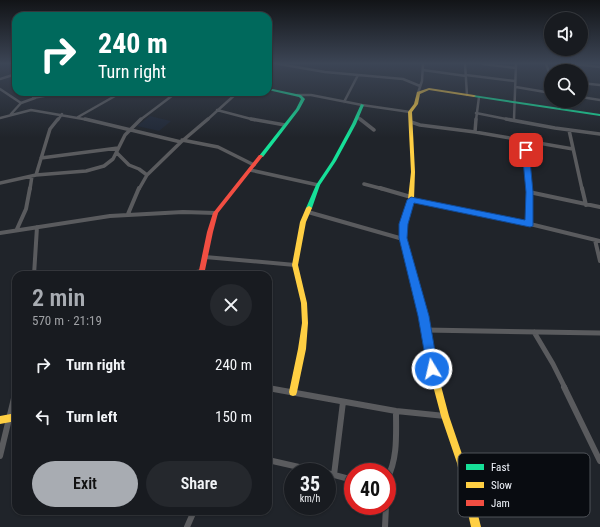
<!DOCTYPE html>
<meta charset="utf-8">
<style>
body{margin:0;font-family:"Roboto Condensed",sans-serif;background:#25282d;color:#f1f3f6;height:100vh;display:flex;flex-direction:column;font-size:15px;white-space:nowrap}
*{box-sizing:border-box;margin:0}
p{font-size:13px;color:#9fa1a5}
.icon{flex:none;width:22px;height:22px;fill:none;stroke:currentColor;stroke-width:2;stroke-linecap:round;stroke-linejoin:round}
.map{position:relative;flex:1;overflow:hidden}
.panel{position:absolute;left:12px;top:271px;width:260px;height:244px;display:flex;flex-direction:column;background:#181b20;border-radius:12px;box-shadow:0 1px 3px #0004,0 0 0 1px #36393e}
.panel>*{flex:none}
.banner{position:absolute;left:12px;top:12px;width:260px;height:84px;border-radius:12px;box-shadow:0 1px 3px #0004,0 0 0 1px #36393e;background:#00695c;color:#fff;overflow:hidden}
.tools{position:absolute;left:544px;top:12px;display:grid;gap:8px}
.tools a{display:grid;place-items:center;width:44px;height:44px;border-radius:50%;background:#181b20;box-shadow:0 1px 3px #0004,0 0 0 1px #36393e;font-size:20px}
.speed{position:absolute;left:284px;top:463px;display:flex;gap:8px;font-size:20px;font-weight:700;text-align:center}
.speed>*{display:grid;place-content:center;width:52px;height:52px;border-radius:50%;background:#181b20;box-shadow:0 1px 3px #0004,0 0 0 1px #36393e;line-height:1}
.speed small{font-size:10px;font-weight:400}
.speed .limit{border:6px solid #d22;background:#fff;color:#111}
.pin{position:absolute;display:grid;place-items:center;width:34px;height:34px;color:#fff;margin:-17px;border-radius:8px;box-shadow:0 2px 6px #0006}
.me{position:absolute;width:44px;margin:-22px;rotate:351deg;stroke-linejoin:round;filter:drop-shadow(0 0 3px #0008)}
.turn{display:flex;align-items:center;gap:14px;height:84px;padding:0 20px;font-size:18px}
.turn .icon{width:52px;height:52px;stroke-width:2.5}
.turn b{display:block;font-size:28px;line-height:34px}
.round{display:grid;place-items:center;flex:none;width:42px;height:42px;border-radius:21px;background:#25282d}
.overview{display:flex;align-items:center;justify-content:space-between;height:68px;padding:0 20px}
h1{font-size:24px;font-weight:600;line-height:30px;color:#a8acb2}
.primary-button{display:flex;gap:8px;margin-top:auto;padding:8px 20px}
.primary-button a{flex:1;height:46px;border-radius:24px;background:#a8acb2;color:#111;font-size:16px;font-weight:600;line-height:46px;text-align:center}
.primary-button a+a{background:#25282d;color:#f1f3f6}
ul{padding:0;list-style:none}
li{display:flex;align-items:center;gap:12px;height:52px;padding:0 20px}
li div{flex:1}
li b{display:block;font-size:15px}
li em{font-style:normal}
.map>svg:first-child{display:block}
.built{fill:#202836}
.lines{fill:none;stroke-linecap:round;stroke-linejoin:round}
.street-far4{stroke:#5a5b5e;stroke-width:2.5}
.street-far3{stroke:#5a5b5e;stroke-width:3.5}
.street-far2{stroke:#5a5b5e;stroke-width:4}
.street-far1{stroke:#5a5b5e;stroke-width:5}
.street{stroke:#5a5b5e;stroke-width:6}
.fast{fill:#16e098;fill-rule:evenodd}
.slow{fill:#ffcf43;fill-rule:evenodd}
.jam{fill:#f24e42;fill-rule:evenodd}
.route{fill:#1a73e8;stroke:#114b97}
.key{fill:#090c11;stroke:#4f5258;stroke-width:1}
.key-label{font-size:11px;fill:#f1f5fc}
</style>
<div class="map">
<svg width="600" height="527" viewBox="0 0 600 527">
<rect width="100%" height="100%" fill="#20242a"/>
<path class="built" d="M150,116L171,121L159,131L137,126Z"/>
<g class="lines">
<path class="street-far4" d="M279,64L325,72L403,79L420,86
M465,64L467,95
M483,64L516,68
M546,64L551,77
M574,64L600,67
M423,70L466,76
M466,75L515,81
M0,79L16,74
M581,83L600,85
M516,87L551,93
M0,89L21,103L11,114
M418,93L422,81L423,64
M297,95H311L362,105L410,112
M581,97L600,100
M33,98L65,92
M344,102L358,75
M21,103L35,98
M217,110L255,120
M476,113L511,120
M357,116L361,120
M78,117L122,92
M0,118L31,110L89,120
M514,119L516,64
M58,120L62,114
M140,120L177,92
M207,120L238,92
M476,120L479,97"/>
<path class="street-far3" d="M85,119L181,142L208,119
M251,119L285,125
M360,119L374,130
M506,119L555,128L600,134
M411,122L420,125L475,132L573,149
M569,130L582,189
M475,132L476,119
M182,140L218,147L254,165
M527,141L526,150L529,189
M117,153L129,165L139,169L147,175
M41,158L118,148
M250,170L318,185
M36,175L50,129L58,119
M0,183L36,175L86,171L104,166L113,159L125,135L141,119
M364,184L383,189
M30,189L32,176
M139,189L147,175L181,142"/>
<path class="street-far2" d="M380,188L411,197
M529,188L530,224
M582,188L586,205
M529,192L600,207
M411,200L530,224L600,241
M308,212L403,239
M128,214L139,188
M17,229L26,209L30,188
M0,233L110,216L183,212L216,213
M595,240L600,261
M205,257L295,265
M34,275L37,227
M180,275L202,271"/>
<path class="street-far1" d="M425,330L600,333
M534,332L553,364L565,388"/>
<path class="street" d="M564,387L600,461
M268,388L396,411L445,416
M0,456L16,390
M268,460L321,472
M327,473L353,480
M334,475L343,402
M387,479C398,458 396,434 396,411
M187,527L194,511
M385,527L386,506"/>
<path class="fast" d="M268,88L301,95L305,99L299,110L263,157H261L259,156L296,109L301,99L299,97L268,90Z
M473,95L600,114V116L474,97L472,96Z
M361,104L364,105L356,124L336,161L320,185L312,208L309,210L307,209L306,208L316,185L332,161L352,124Z"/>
<path class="slow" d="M429,88L474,95L476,96L474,97L429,90L420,94L418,104L412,112L415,172L414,199L411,201L408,199L411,172L408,112L414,104L417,92Z
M309,206L312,208L306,222L298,265L307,303L308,323L306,349L297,392L296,395L293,396L290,395L289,392L298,349L302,323L301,303L292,265L300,222L306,208Z
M436,378L439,379L440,382L449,416L465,463L481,527H471L457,463L441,416L432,382L433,379Z
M16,413V421L0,424V416Z"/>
<path class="jam" d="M259,155H261L263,156L218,213L213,232L204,275H198L207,232L213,213Z
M411,197L414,199L407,224L406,239L426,316L436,369L440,382L439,385L436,386L433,385L428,369L420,316L400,239L401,224L408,199Z"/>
</g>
<linearGradient id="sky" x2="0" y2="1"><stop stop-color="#121417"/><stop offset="0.46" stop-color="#3c4555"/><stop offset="1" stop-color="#3c4555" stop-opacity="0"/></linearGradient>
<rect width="600" height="138" fill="url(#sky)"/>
<path class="route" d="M526,148L529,150L533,192V226L530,227L414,203L408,224L407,238L429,316L438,369L436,373L432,374L428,373L418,316L399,238V224L407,200L411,197L525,220L526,192L522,150Z"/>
<rect x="458" y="453" width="132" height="64" rx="6" class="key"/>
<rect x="466" y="464" width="18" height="6" fill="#16e098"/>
<rect x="466" y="482" width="18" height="6" fill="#ffcf43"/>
<rect x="466" y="500" width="18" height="6" fill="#f24e42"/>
<g class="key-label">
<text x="491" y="471">Fast</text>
<text x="491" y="489">Slow</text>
<text x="491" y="507">Jam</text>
</g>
</svg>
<div class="tools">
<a><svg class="icon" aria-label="sound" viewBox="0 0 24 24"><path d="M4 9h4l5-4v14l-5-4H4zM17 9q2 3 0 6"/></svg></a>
<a><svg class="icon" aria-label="search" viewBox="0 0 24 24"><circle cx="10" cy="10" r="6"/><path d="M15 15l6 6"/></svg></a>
</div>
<div class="speed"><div>35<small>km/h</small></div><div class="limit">40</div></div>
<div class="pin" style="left:526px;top:150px;background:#d93025"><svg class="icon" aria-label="arrive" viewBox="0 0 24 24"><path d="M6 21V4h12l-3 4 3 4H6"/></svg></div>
<svg class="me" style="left:432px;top:369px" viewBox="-20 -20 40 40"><circle r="17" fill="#1a73e8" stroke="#fff" stroke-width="3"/><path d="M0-11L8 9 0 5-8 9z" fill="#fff"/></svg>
<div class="banner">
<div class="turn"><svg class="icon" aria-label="right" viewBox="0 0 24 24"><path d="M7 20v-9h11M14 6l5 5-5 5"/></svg><div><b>240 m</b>Turn right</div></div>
</div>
<section class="panel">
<div class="overview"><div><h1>2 min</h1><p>570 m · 21:19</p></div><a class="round"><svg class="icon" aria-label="close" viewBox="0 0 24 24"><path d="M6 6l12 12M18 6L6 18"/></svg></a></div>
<ul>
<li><svg class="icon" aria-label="right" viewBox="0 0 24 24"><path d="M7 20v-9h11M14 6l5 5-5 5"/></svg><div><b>Turn right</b></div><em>240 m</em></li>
<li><svg class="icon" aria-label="left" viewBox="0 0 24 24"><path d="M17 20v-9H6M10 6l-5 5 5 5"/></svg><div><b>Turn left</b></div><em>150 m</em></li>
</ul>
<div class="primary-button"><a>Exit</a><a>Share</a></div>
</section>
</div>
